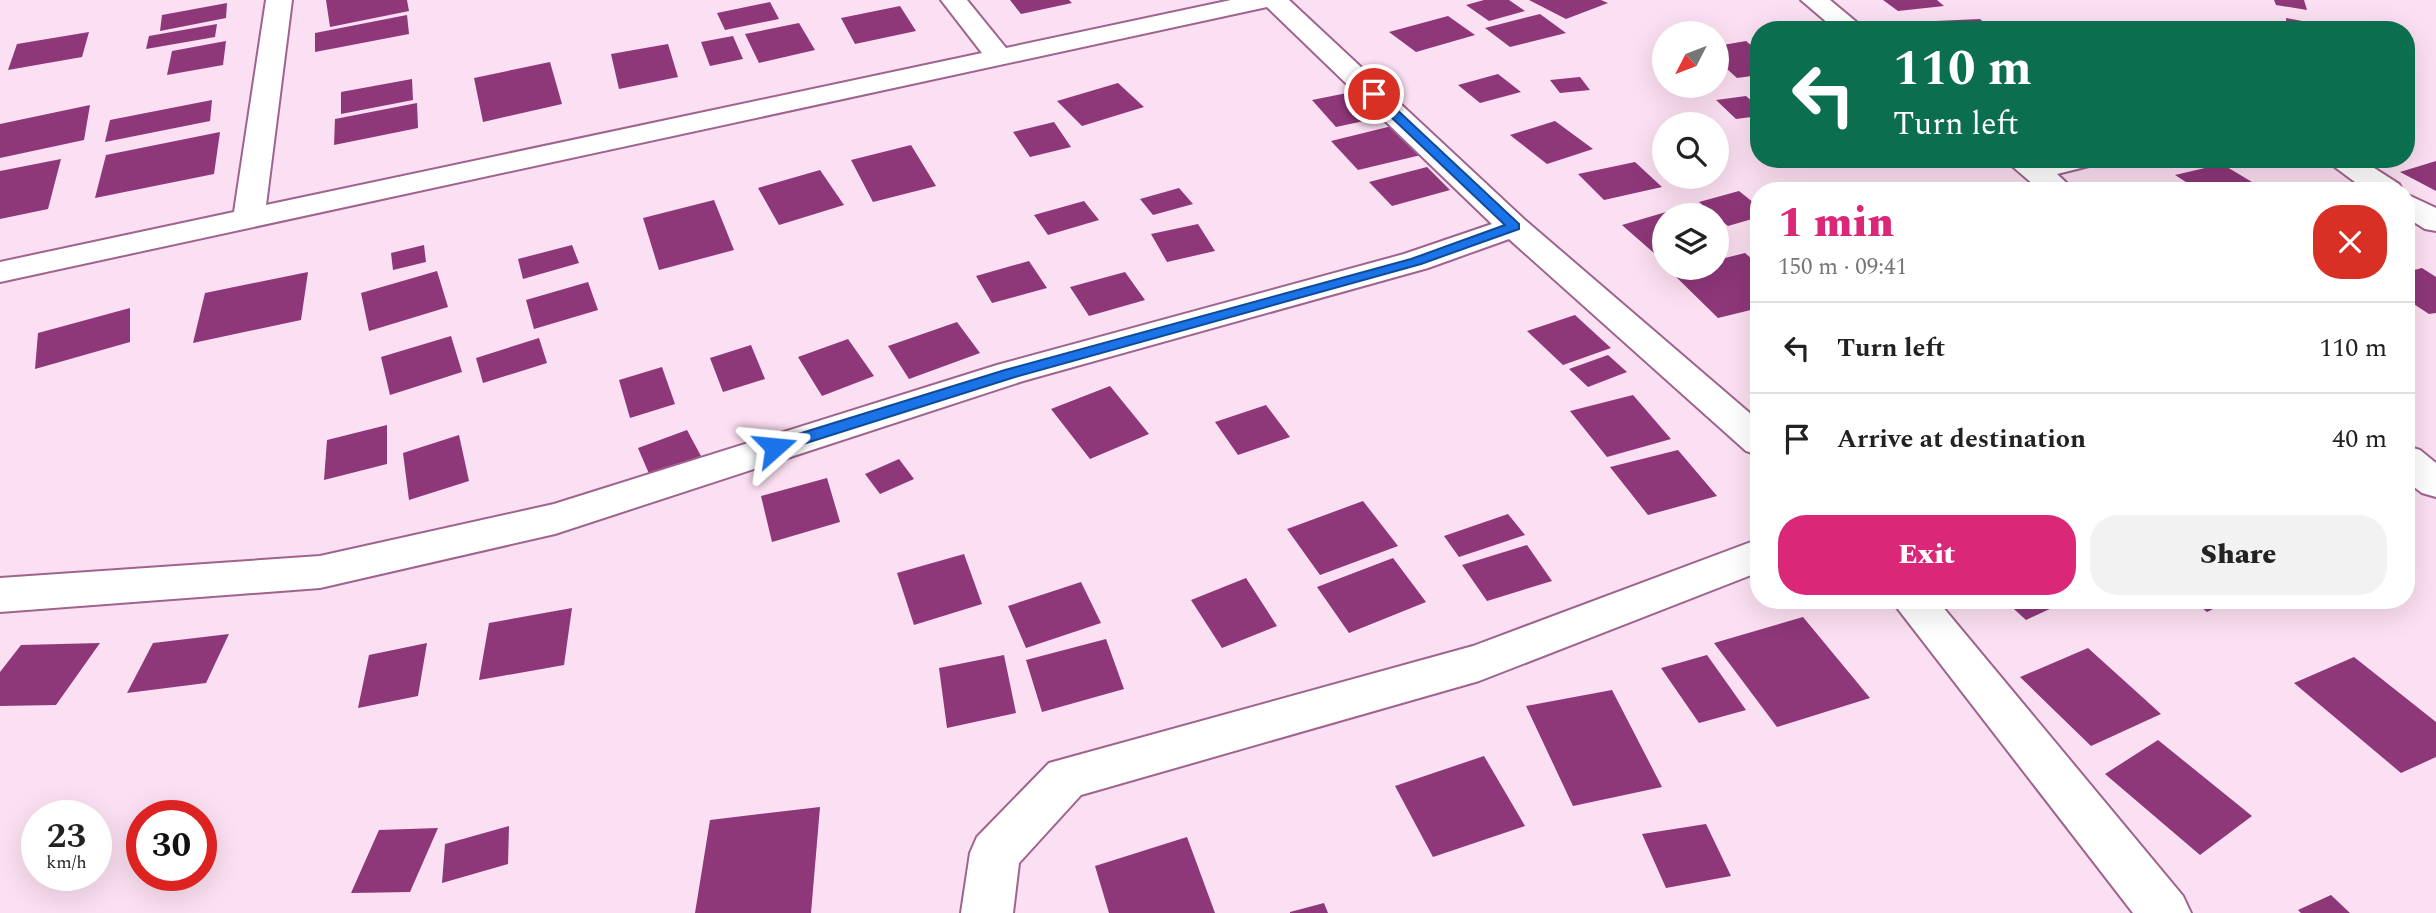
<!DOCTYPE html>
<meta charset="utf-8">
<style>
body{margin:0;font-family:Spectral,serif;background:#f2f2f2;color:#222;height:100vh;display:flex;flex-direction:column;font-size:26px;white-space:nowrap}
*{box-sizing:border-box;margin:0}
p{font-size:23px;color:#767676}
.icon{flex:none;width:38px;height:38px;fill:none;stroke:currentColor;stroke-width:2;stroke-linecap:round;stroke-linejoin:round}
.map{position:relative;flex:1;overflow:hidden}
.details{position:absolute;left:1750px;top:182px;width:665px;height:427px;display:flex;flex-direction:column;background:#fff;border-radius:28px;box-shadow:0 7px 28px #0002}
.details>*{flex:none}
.top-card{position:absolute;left:1750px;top:21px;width:665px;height:147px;border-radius:28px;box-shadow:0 7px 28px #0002;background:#0b6e4f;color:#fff;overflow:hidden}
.needle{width:46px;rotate:228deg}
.buttons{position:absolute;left:1652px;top:21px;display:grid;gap:14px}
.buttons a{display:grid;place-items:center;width:77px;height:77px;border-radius:50%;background:#fff;box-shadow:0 7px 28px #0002;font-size:35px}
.speed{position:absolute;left:21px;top:800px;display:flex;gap:14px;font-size:35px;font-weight:700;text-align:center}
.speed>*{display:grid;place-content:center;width:91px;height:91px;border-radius:50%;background:#fff;box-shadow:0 7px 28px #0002;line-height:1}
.speed small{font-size:18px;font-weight:400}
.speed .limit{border:10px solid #d22;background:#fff;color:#111}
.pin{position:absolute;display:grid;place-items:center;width:60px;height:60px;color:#fff;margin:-30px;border:4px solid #fff;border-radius:50%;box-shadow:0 2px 7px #0007}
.me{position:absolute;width:77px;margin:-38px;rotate:72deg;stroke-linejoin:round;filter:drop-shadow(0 0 5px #0008)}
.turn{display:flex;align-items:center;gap:24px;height:147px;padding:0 28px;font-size:32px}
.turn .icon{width:91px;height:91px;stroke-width:2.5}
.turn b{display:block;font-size:49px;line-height:60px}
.round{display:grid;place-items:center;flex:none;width:74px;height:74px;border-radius:28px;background:#f2f2f2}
.summary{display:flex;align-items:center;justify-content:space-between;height:119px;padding:0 28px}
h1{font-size:42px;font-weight:800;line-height:52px;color:#db2777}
.cta{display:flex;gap:14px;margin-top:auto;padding:14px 28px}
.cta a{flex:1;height:80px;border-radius:28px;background:#db2777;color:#fff;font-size:28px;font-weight:800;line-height:80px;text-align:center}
.cta a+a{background:#f2f2f2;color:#222}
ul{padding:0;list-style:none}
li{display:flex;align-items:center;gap:21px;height:91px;padding:0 28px;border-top:2px solid #e0e0e0}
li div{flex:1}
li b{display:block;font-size:26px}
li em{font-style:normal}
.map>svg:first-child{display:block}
.building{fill:#8e3779}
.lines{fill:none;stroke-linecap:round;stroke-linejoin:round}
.minor-casing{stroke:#9f638d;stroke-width:4}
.minor{fill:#fff;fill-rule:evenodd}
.route{fill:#1a73e8;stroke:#114b97;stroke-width:2}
</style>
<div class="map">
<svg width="2436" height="913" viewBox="0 0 2436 913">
<rect width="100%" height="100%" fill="#fbdff2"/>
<path class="building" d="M326,0H407L409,11L330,27Z
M1010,0H1069L1072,3L1021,14Z
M1484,0H1509L1525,11L1489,21L1466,5Z
M1529,0H1601L1608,3L1566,19Z
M1883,0H1937L1944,6L1898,11Z
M2274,0H2304L2307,10L2276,5Z
M770,2L779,19L725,30L717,13Z
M227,3L226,18L160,31L162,15Z
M900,6L916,31L855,44L841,18Z
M1540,14L1566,33L1510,47L1485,28Z
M407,15L409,34L315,52V33Z
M1448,16L1475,35L1416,52L1389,32Z
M2286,18L2335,27V30H2287Z
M1980,19L1992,30H1945L1936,21Z
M799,23L815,50L759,63L745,34Z
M217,24L215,37L146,49L149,36Z
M89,32L82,57L8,70L17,44Z
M733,36L743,59L710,66L701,42Z
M226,41L223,65L167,75L172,51Z
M1746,41L1759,52V75L1737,78L1717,60V46Z
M668,44L678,77L619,89L611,54Z
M550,62L562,104L483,122L474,78Z
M1498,74L1521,92L1480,103L1458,85Z
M1580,77L1590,90L1560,93L1550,80Z
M412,79L413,100L341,114V92Z
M1118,83L1144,107L1082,126L1057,101Z
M1362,90L1387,116L1336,127L1312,100Z
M1746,96L1759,107V116L1736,119L1716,100Z
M212,100L210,121L105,142L110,120Z
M417,103L418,128L334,145L335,119Z
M90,105L84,140L0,158V124Z
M1555,121L1593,149L1547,164L1510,135Z
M1054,122L1071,147L1030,157L1013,132Z
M1392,126L1421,155L1358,170L1331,141Z
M220,132L214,174L95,198L106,155Z
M911,145L936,186L873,202L851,160Z
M61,159L48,209L0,219V171Z
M1809,159H1874L1875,161L1818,168Z
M2436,161V191L2400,172Z
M1635,162L1662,187L1604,200L1578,174Z
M2222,164L2262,188L2200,191L2175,175Z
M1427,167L1450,190L1392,206L1369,182Z
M820,170L844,205L779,225L758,188Z
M1179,188L1193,204L1153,215L1140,199Z
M1739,191L1759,207V217L1728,226L1699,202Z
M714,200L734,250L659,270L643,218Z
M1084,201L1099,220L1048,235L1034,215Z
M1666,212L1670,215H1664V251L1655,254L1622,225Z
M1198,224L1215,251L1167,262L1151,234Z
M424,245L426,262L393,270L391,253Z
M572,245L579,263L523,279L518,259Z
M1745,253L1759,265V308L1718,318L1671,272L1688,268H1717V260Z
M1029,261L1047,288L992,303L976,276Z
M2422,268L2436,277V313L2429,314L2406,299V272Z
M437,271L448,307L369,331L361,293Z
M308,272L301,320L193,343L205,293Z
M1125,272L1145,300L1089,316L1070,287Z
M588,282L598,310L534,329L526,300Z
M130,308V342L35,369L38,333Z
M1575,315L1611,348L1563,365L1527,331Z
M957,322L980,353L909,379L888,346Z
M451,336L462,372L390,395L381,357Z
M539,338L547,363L483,383L476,358Z
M848,339L874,376L822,396L798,357Z
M751,345L765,379L723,392L710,358Z
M1608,355L1627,372L1588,387L1569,369Z
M662,367L675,404L630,418L619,380Z
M1110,386L1149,434L1090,459L1051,409Z
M1633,395L1671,439L1607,457L1570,411Z
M1266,405L1290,437L1238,455L1215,422Z
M387,425V464L324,480L327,440Z
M687,430L701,456L650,476L638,448Z
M459,435L469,481L409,500L403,453Z
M1678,450L1717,496L1648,515L1610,467Z
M899,459L914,479L880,494L865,474Z
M827,478L840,522L772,542L761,496Z
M1363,501L1398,546L1320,575L1287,529Z
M1508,514L1525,535L1459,557L1444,536Z
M1527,545L1552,581L1487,601L1462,565Z
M964,554L982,604L914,625L897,573Z
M1393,558L1426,602L1349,633L1317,587Z
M1246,578L1277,626L1222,648L1191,600Z
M1081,582L1101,623L1026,648L1008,606Z
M2004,600H2069L2026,620Z
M2192,600H2231L2207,612Z
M572,608L564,665L479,680L489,623Z
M1803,617L1870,698L1777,727L1714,643Z
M229,634L206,683L127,693L153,643Z
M1106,639L1124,689L1042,712L1026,660Z
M100,643L56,705L0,706V672L21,645Z
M427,643L418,696L358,708L369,655Z
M2088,648L2161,714L2091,746L2020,677Z
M1004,655L1016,713L947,728L939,668Z
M1707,655L1746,710L1699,723L1661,668Z
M2354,657L2436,722V757L2401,773L2294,683Z
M1612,690L1662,787L1573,806L1526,706Z
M2158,740L2252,816L2200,855L2105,774Z
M1484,756L1525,826L1433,857L1395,786Z
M820,807L811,913H695L710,820Z
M1706,824L1731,876L1666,888L1642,834Z
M509,826L508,864L442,883L445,844Z
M438,828L410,892L351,893L379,830Z
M1187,837L1215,913H1109L1095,866Z
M2331,895L2350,913H2301L2298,910Z
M1324,903L1328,913H1290V912Z"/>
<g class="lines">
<g class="minor-casing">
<path id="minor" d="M266,0H292L266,205L982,53L941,0H967L1006,48L1231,0H1289L1525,220L1759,421V455L1746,451L1509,239L1428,268L1023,381L555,534L320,588L0,612V578L320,556L554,504L997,365L1404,254L1492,224L1267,7L0,282V262L234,212Z
M1801,0H1830L1866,30H1836Z
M2004,159H2097L2093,165L2057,174L2075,191H2041Z
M2324,159H2360L2399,184L2403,191H2367Z
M2406,194L2436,208V231L2425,229L2406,217Z
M2406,446L2420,450L2436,463V497L2422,493L2406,481Z
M1759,539V572L1479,681L1081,795L1019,863L1013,913H961L970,853L977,837L1049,763L1473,646Z
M1891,600H1937L2183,896L2191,913H2133Z"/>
</g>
<use href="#minor" class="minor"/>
</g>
<path class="route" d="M1370,92H1378L1519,224V229L1421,264L1015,377L781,451H769V443L1005,370L1411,259L1505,225L1370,97Z"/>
</svg>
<div class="buttons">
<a><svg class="needle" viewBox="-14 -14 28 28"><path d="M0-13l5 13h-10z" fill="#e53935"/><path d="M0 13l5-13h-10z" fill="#767676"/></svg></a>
<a><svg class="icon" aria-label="search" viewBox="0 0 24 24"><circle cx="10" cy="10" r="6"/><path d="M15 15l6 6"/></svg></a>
<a><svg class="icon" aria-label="layers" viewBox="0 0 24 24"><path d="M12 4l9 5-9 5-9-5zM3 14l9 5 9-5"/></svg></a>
</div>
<div class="speed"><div>23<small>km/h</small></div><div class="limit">30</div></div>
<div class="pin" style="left:1374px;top:94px;background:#d93025"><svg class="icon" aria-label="arrive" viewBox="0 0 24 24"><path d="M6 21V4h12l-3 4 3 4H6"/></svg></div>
<svg class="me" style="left:775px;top:447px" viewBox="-20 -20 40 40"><path d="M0-17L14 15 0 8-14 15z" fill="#1a73e8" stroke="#fff" stroke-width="4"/></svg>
<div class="top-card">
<div class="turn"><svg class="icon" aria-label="left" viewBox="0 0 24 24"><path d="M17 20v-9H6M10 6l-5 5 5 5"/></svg><div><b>110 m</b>Turn left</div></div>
</div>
<section class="details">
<div class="summary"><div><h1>1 min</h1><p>150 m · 09:41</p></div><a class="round" style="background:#d93025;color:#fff"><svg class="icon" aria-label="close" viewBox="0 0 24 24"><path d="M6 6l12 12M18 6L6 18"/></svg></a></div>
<ul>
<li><svg class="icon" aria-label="left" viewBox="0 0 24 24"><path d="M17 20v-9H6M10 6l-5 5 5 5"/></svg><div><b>Turn left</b></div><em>110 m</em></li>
<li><svg class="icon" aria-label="arrive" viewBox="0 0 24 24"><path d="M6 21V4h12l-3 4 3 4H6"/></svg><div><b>Arrive at destination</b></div><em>40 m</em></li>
</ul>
<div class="cta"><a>Exit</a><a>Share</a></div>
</section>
</div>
